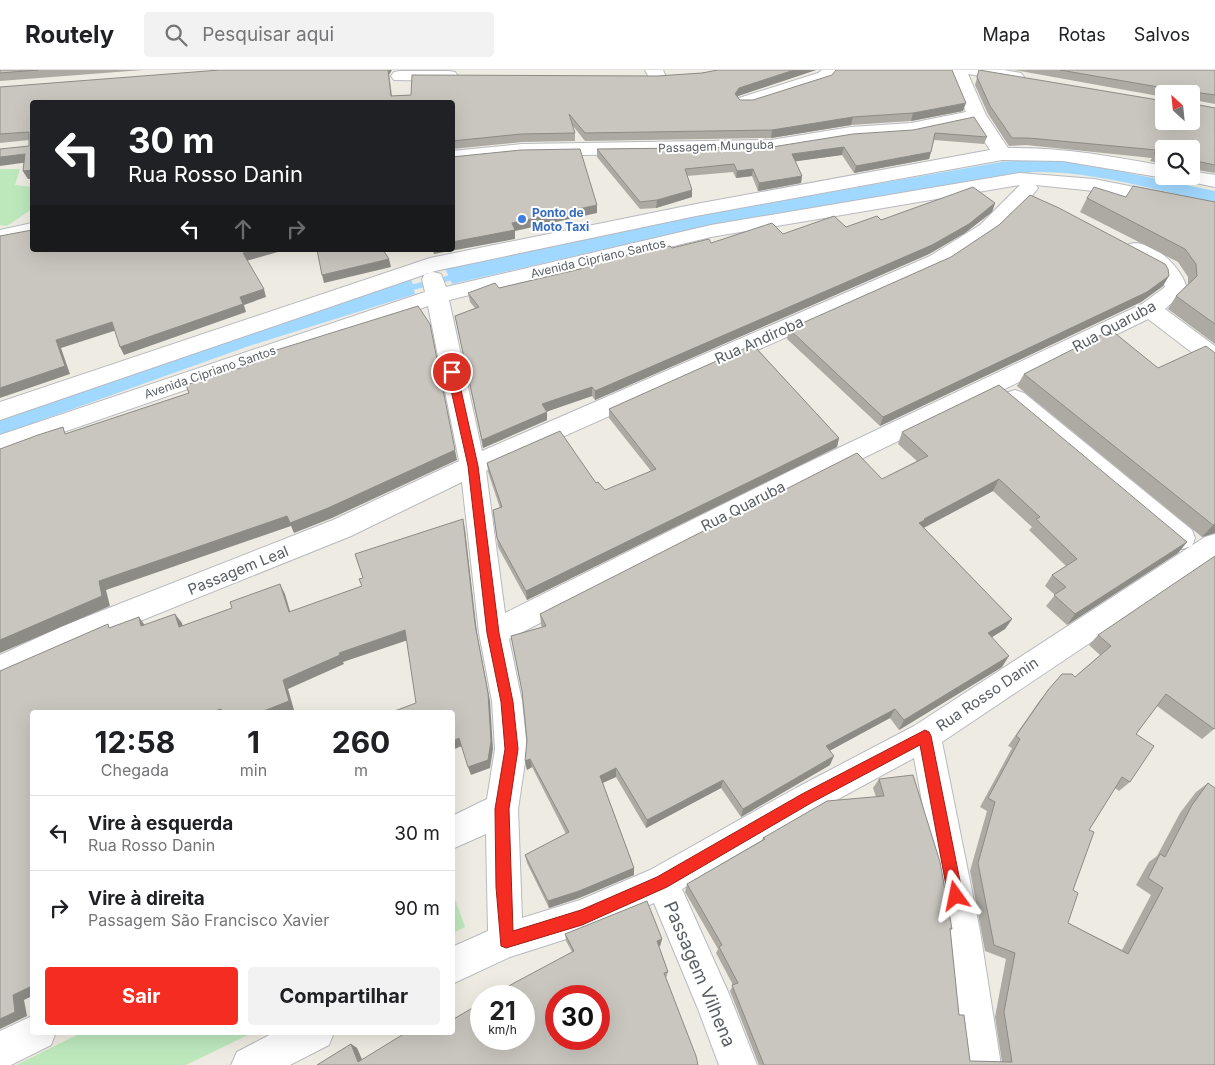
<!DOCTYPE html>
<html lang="pt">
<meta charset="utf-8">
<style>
body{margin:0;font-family:Inter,sans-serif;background:#f2f2f2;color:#202124;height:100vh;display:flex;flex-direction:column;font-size:19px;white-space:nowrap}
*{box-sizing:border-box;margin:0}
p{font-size:16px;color:#757577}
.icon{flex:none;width:28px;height:28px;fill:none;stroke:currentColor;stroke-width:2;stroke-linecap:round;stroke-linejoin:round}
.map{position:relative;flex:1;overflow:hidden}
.sheet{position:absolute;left:30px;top:640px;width:425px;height:325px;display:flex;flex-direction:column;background:#fff;border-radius:5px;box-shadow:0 5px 20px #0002}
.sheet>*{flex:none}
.guide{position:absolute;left:30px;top:30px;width:425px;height:152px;border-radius:5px;box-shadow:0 5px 20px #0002;background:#202124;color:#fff;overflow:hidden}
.needle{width:32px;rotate:333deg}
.tools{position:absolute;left:1155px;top:15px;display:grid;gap:10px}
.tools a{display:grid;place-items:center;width:45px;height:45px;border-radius:5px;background:#fff;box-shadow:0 5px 20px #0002;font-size:25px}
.speed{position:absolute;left:470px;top:915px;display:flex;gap:10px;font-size:25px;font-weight:700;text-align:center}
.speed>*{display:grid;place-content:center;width:65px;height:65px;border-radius:50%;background:#fff;box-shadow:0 5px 20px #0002;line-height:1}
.speed small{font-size:12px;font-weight:400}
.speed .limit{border:8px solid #d22;background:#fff;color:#111}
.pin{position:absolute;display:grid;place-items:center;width:42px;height:42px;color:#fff;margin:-21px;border:2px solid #fff;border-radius:50%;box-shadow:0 1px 5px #0007}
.me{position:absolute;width:55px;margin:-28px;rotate:348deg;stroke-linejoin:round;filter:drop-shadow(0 0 4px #0008)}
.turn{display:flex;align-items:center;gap:18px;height:105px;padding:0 15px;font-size:22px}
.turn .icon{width:65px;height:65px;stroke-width:2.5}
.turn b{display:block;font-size:35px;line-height:42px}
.lanes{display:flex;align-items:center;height:48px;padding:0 15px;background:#0003;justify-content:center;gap:25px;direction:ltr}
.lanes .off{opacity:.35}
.eta{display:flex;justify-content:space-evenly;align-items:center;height:85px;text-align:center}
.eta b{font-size:30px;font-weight:700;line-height:35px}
.button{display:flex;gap:10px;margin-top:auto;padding:10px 15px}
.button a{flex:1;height:58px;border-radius:5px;background:#f52c21;color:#fff;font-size:20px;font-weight:700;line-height:58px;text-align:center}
.button a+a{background:#f2f2f2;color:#202124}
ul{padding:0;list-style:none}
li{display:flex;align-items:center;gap:15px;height:75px;padding:0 15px;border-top:1px solid #e0e0e0}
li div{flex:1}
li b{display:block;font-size:19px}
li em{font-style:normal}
header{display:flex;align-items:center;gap:30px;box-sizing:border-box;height:70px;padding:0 25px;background:#fff;border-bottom:1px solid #e0e0e0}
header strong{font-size:24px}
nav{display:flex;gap:28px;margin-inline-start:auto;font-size:18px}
.search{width:350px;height:45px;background:#f2f2f2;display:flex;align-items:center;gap:12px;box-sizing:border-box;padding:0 18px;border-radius:5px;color:#757577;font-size:19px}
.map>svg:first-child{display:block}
.green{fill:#bde8bc}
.water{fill:#a1d8ff}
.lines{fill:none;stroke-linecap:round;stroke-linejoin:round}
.stream{fill:#a1d8ff;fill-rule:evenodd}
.minor-casing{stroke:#b7babf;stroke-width:2}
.minor{fill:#fff;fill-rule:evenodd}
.wall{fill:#adaaa4}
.shaded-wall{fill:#8d8b86}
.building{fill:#c9c6bf;stroke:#8d8b86;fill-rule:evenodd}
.route{fill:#f52c21;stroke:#9f1d15}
.shop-dot{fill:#3f7fe0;stroke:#fff;stroke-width:2}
.labels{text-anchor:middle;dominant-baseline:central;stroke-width:4;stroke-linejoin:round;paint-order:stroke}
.far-street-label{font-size:12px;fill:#5a5f64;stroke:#fff}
.far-shop-label{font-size:12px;font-weight:bold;fill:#366cbe;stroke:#fff;text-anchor:start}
.street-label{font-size:15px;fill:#5a5f64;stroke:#fff}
.near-street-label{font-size:18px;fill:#5a5f64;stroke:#fff}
</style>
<header>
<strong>Routely</strong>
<div class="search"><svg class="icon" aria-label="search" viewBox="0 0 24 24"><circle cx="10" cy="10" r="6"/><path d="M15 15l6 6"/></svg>Pesquisar aqui</div>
<nav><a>Mapa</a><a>Rotas</a><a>Salvos</a></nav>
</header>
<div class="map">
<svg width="1215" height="995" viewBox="0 0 1215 995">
<rect width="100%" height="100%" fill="#eeebe2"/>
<path class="green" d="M0,99H20L15,115L32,117V139L7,156L0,155Z
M452,821L465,857L453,863H452Z
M83,962H252V963L186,995H16Z"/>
<path class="water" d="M1041,89L1080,93L1215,121V133C1155,120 1094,101 1033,102L694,159L452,214L445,198L662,152L1001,92Z
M411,208L415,224L249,276L0,365V348Z"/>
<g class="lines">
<path class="stream" d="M462,202L465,203V207L401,223L397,220L398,218Z"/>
<g class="minor-casing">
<path id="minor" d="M645,0H663L666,7L663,11H651Z
M822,0H841L830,11L751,36H739L736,32L739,28L818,3Z
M948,0H1004L1021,3L1024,7L1021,11L1015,12L968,4L986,45L1008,78C1061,77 1112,86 1164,96V106H1170L1164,108L1063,91L1002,90L696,146L435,201L0,350V332L430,188L696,134L990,80L972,52L911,65L851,69L771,82L522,86L452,93V81L522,74L771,70L851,57L911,53L966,42Z
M400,1H449L455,2L458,6L455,10L449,11L394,10L391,6L394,2Z
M1191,101L1215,105V117L1181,110L1178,106H1191Z
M1020,103L1094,109L1215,133V145L1094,121L1036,115L1038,118L1035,122C1010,153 981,177 946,196L486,401L505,543L790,401L1142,234L1165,217C1160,194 1136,195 1125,179L1129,174C1152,168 1182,197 1187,219L1165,239L1215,276V296L1207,294L1148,249L808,415L509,569L522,631L527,679L518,739L522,848L580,830L650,800L796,718L914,656L1205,467L1215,464V489L942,672L980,861L1001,995H963L946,861L914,688L818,740L682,819L729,924L757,995H719L698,939L654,833L582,864L510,887L452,914V877L488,861L486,764L452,779V746L487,729L495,679L492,631L479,563L462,412L351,466L83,574L0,612V585L63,556L333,450L459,391L428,236L0,384V365L425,222L422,209L425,204L433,202L441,204L446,217L711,155ZM1020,115L980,155L930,186L482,381L449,230L711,167Z
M32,153V165L0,172V160Z
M1015,320L1024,323L1192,460L1195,468L1192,476L1182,479L1172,476L1006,335L1003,329L1006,323Z
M32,946V962H56L51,975L11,995H0V961Z
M275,962H334L329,975L290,995H231L237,982Z"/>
</g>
<use href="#minor" class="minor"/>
</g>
<path class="wall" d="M0,0H143L0,11Z
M718,0H816L738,26V27L740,30L963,41L911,51L851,55L771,68L585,71L573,56L575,63V71L522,72L452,79V32L28,109L23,101L29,76V70L0,73V17L389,5L392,26L411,25L702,3Z
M979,0L1164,51L1191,24H1164V27L1014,0H1215V34L1194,30V34L1215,38V103L1192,99L1191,100V79H1164V94L1150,91L1152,88L1026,75L1009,76L988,44L975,15Z
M913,60L987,67L984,74L934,70L929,89L854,103L842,85L795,91L802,106L801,113L758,121L752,106L736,108L733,102L687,106L692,120V127L656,138L640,139L597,87V79L772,77Z
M1126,127L1215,132V274L1168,239L1176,226L1188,214V207L1178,192L1080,142L1087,128Z
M995,133L992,142L965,163L929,184L595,330L592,326L547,341V350L483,378L455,246L475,238L470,232L468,223L499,218L672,178L846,157L881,150Z
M1163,216L1141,232L880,356L787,269L789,259Z
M758,280L839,368L837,377L527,530L498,477L493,440L500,438L488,402L487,393L596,413L605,420L651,401L609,348V339Z
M1158,298L1215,463L1202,467L1017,316L1024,304Z
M902,362L1187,472L1178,483L1067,555L1046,536L1055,525L1045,516L1052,505L1066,496L1029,460L1032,457L993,421L924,458L1012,549L1005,559L992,567L1002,597L899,660L890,648L830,680V695L741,747L721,718L646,758L616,707L603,713L634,798V805L579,828L549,838L527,793L525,785L566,764L532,697L527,700L525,691L527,670L523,626L511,566L542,557L541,555L540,544L882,409L917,391L898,374Z
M1098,565L1214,659L1202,669L1157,636L1136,664L1130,712L1119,721L1115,718L1089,760L1073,820L1068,853L1122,880L1151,825L1136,815L1149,792L1157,786L1180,743L1196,722L1208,713L1215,995H759L730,921L733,915L716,883L718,879L685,822L687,814L762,770L763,768L876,727L873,718L879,709L952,859L950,861L959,945L970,991L1002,992L995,947L1006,889L985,881L970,801L987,741L980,737L1012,678L1008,676L1040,630L1062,604L1075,607L1100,585L1089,575Z
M565,864L662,869L660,876H659L668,902L666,908L698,995H317L351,974L357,978L362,989L452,962L572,882L566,871Z"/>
<path class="shaded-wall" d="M388,0H392L389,5L393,32Z
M794,0H816L738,26L734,32L735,24L739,18Z
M966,33L963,41L911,51L913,43Z
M853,47L851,55L771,68L772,60Z
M844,77L842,85L791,92L792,84Z
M931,82L929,89L854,103L856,96Z
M25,84L29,92L0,96V87Z
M753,99L752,106L736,108L737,101Z
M32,100V109H28L23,101Z
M802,106L801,113L758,121L759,113Z
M692,120V127L656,138L657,130Z
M995,133L992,142L965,163L929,184L595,330V321Z
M597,135V143L515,161V169L434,184L433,180H452V172L512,153Z
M253,180H285L246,191L243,183Z
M389,189L391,197L324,213L322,205Z
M1169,206L1163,216L1141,232L880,356L883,347Z
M264,219L266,227L244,235L246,242L124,285L120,277L240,227Z
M112,252L117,260L61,278L70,304L0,328V318L56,270Z
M759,272L758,282L755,277Z
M592,317V326L543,343L542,334Z
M547,342V350L483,378L482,370Z
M839,368L837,377L527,530L526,521Z
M455,380L457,390L332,448L294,463L291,456L106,520L110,536L0,583V570L99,511Z
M999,409L993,421L921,459L919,453L924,449Z
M463,449L465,459L477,563L490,631L493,679L490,698L471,705L468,697L475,554Z
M1215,454V463L1202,467L1213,455Z
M1187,472L1178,483L1067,555L1075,544Z
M280,514L285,524L293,551L289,542Z
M175,544L182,553L185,566L179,557Z
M139,547L146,557L141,556Z
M1012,549L1005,559L981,574L988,563Z
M405,560L408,570L343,592L344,594L288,619L294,640L288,642H261L283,610L339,583Z
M1009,586L1002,597L899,660L904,650Z
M221,639L224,642H211Z
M895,639L890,648L822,685L826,676Z
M459,668L462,676L452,680V671Z
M834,686L830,695L741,747L743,739Z
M530,689L532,697L527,700L525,691Z
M616,698V707L600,714V706Z
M723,710L721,718L646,758L647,750Z
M634,798V805L579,828L549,838L548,831Z
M662,869L660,876L655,877L657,871Z
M32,916V926L24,930L27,946L0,959V949L13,925Z
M351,974L357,978L364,995L358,992Z"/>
<path class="building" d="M0,0H38L0,3Z
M220,0H388L391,26L411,25L412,5L657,6L702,3L718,0H794L739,18L735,24L740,30H753L832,5L836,0H952L966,33L913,43L853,47L772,60L585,63L569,44L575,63L521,64L452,71V32H32V100L23,101L25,84L0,87V79L29,76V62L0,64V17Z
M979,0L1164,31V51H1191V24H1170V19L1060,0H1215V25L1194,22V34L1215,38V95L1196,91L1193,96H1191V79H1164V86L1154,84L1156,80L1029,68H1012L990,36L977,7Z
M974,47L987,67L935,63L931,82L856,96L844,77L792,84L802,106L759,113L753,99L737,101L734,94L685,99L692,120L657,130L640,132L597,79L772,77L853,64L913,60Z
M580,79L597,135L512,153L515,160L452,172V87L521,80Z
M1133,116L1215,132V254L1176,226L1197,206L1196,194L1185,179L1087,128L1094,117L1126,127Z
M973,117L995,133L969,154L932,175L595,321L592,317L542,334L547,342L482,370L455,246L479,237L468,223L495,213L499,218L580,199L637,182L670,176L672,178L709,169L711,173L772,153L783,164L834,146L846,157L877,146L881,150Z
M1030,125L1059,138L1165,194L1168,199L1169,206L1147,222L883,347L789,259L951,187L999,155Z
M32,160V180H253L243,183L264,219L240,227L243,234L120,277L112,252L56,270L65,296L0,318V166Z
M317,180H383L389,189L322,205Z
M418,236L430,254L455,380L328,438L290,453L287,446L99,511L102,526L0,570V379L38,365L63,357L65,364L189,323L186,315L256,293L254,287Z
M1111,260L1158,298L1206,276L1215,283V454L1213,455L1024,304Z
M759,272L755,277L839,368L526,521L497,468L493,440L502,437L487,393L560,361L596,413L598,412L605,420L656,399L609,339Z
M999,315L1187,472L1075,544L1054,525L1066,517L1052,505L1077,489L1036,449L1040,447L999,409L924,449L925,450L919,453L1012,549L988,563L1009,586L904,650L895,639L826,676L834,686L743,739L723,710L647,750L616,698L600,706L634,798L579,821L548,831L525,785L569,762L530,689L525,691L527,670L522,621L511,566L546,556L540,544L857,383L882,409L928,386L902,362Z
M463,449L475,554L488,623L491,671L488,690L468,697L459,668L452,671V642H392L416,633L405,560L339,583L340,585L283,610L289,631L261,642H222L221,639L211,642H32V916L13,925L15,942L0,949V601L108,554L109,558L139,547L141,556L175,544L179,557L232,538L230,532L280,514L289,542L362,516L359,509L363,508L355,484Z
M1215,486V658L1214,659L1166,624L1136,664L1154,676L1130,712L1122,707L1089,760L1094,762L1073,820L1078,823L1068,853L1128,884L1163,818L1148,808L1160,784L1165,787L1192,735L1208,713L1215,718V995H764L732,915L738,913L719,877L722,875L687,814L765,769L763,768L827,731L884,726L879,709L913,705L940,792L952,859L950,858L959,945H964L970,991L1012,992L1004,942L1015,883L994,875L978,793L995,732L988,728L1020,669L1016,666L1048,620L1062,604H1072L1075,607L1111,576L1098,565Z
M647,831L662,869L657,871L668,902L664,903L696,986L698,995H317L351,974L358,992L407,962H452V950L481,933V969H524V926H492L514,913L574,881L565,864ZM556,926H599V969H556Z"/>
<path class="route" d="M452,298L457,302L478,396L499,563L513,632L518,679L509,739L513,861L581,840L657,807L802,724L925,660L929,662L931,666L963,826L961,831L956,833L950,831L948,826L920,675L811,733L667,817L582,855L506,878L501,876L496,817L495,739L505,679L501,632L487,563L468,396L447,302Z"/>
<circle class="shop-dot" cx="522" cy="149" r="5"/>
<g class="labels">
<g class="far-street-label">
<text transform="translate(716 76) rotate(-2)">Passagem Munguba</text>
<text transform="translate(598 188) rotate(-13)">Avenida Cipriano Santos</text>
<text transform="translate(210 302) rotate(-19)">Avenida Cipriano Santos</text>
</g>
<g class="far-shop-label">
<text x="532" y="142">Ponto de<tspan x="532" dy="14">Moto Taxi</tspan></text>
</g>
<g class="street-label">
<text transform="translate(1114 256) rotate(-28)">Rua Quaruba</text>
<text transform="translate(759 270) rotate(-24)">Rua Andiroba</text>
<text transform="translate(743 436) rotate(-27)">Rua Quaruba</text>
<text transform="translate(238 500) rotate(-22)">Passagem Leal</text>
<text transform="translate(987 624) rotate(-34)">Rua Rosso Danin</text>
</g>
<g class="near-street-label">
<text transform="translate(700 904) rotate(67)">Passagem Vilhena</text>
</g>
</g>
</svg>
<div class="tools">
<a><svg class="needle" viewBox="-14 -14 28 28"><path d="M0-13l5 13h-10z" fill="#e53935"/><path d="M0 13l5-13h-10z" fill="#757577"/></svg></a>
<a><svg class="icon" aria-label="search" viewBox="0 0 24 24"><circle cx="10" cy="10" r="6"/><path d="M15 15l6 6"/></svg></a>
</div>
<div class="speed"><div>21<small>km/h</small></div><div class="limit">30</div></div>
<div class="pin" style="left:452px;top:302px;background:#d93025"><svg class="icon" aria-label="arrive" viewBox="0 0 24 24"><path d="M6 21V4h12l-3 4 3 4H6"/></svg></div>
<svg class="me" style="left:956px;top:826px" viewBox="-20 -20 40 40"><path d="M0-17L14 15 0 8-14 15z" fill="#f52c21" stroke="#fff" stroke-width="4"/></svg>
<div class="guide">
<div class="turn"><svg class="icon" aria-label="left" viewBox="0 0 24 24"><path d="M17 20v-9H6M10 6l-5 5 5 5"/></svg><div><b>30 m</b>Rua Rosso Danin</div></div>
<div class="lanes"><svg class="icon" aria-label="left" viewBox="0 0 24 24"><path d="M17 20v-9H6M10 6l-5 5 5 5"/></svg><svg class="icon off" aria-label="ahead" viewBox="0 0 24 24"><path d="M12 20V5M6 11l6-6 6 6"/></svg><svg class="icon off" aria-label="right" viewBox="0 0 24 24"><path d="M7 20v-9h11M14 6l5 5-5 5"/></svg></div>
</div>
<section class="sheet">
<div class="eta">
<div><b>12:58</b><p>Chegada</p></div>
<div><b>1</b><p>min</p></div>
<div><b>260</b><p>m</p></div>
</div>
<ul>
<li><svg class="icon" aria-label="left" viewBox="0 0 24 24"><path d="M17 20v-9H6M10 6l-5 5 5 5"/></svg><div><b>Vire à esquerda</b><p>Rua Rosso Danin</p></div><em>30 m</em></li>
<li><svg class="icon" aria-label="right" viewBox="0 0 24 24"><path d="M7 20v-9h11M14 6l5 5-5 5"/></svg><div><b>Vire à direita</b><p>Passagem São Francisco Xavier</p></div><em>90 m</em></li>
</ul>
<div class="button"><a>Sair</a><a>Compartilhar</a></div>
</section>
</div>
